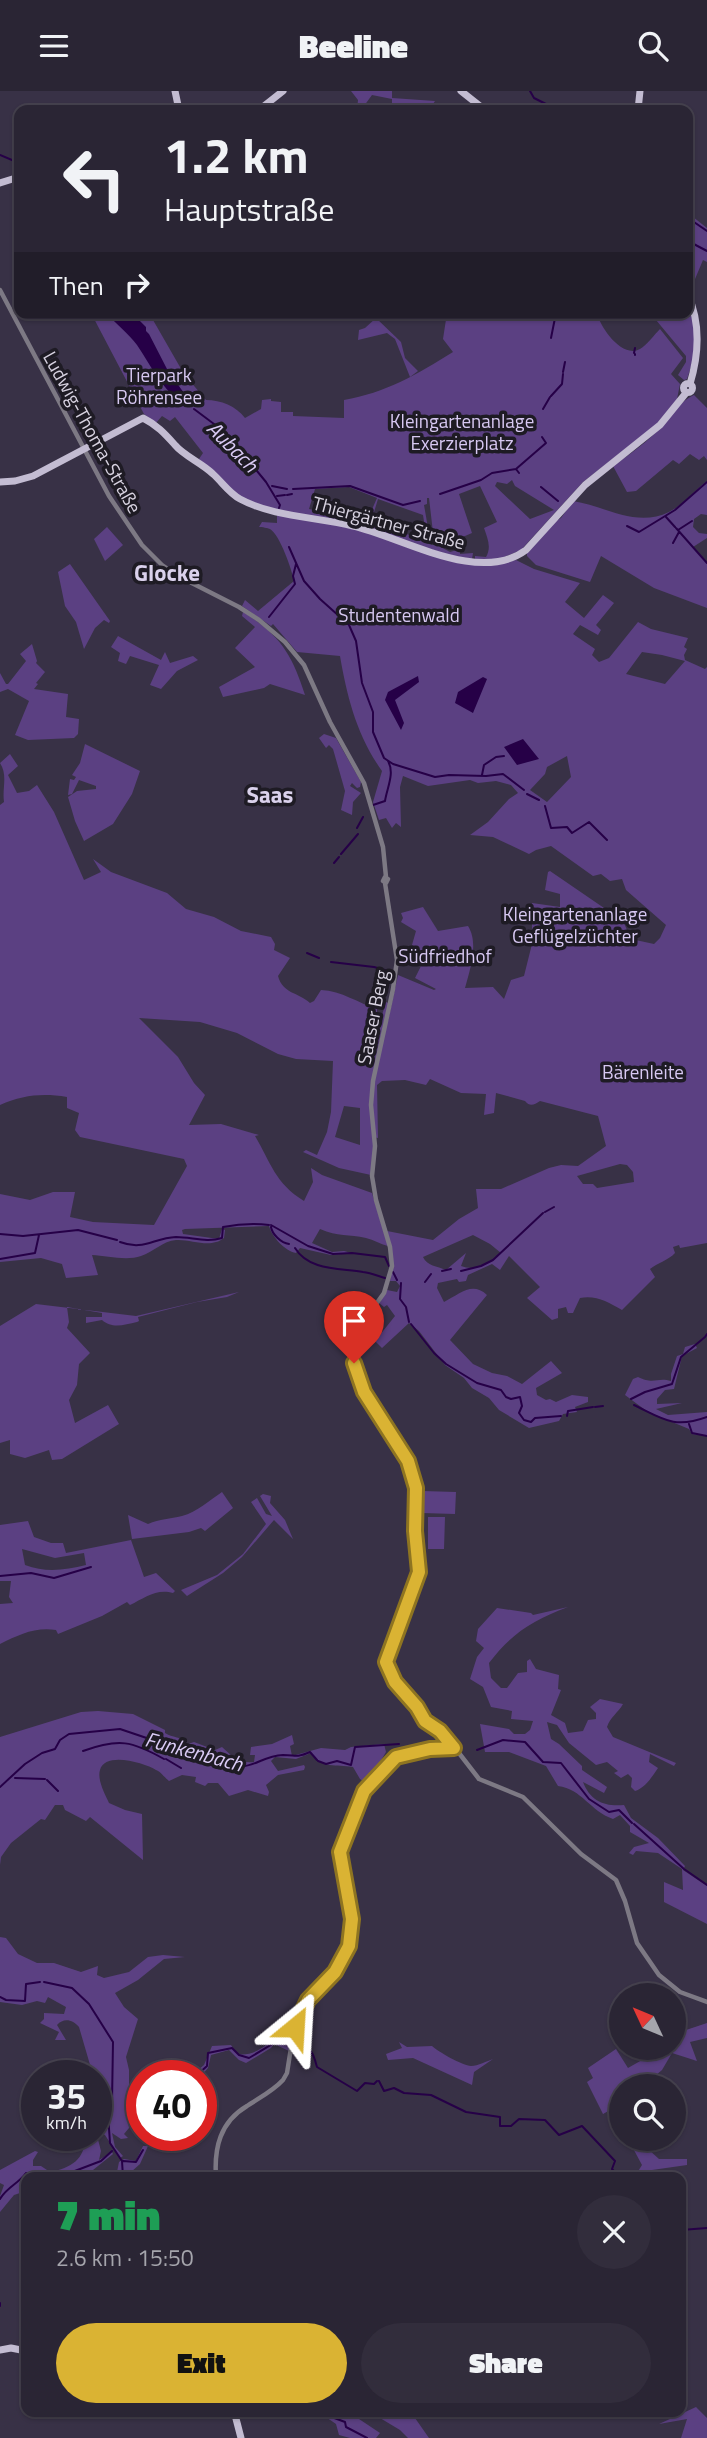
<!DOCTYPE html>
<meta charset="utf-8">
<style>
body{margin:0;font-family:"Titillium Web",sans-serif;background:#322d3c;color:#f1f3f6;height:100vh;display:flex;flex-direction:column;font-size:26px;white-space:nowrap}
*{box-sizing:border-box;margin:0}
p{font-size:23px;color:#a5a5ac}
.icon{flex:none;width:38px;height:38px;fill:none;stroke:currentColor;stroke-width:2;stroke-linecap:round;stroke-linejoin:round}
.map{position:relative;flex:1;overflow:hidden}
.sheet{position:absolute;left:21px;top:2081px;width:665px;height:245px;display:flex;flex-direction:column;background:#2a2534;border-radius:14px;box-shadow:0 2px 5px #0004,0 0 0 2px #46424f}
.sheet>*{flex:none}
.hud{position:absolute;left:14px;top:14px;width:679px;height:214px;border-radius:14px;box-shadow:0 2px 5px #0004,0 0 0 2px #46424f;background:#2a2534;color:#f1f3f6;overflow:hidden}
.needle{width:46px;rotate:314deg}
.fabs{position:absolute;left:609px;top:1892px;display:grid;gap:14px}
.fabs a{display:grid;place-items:center;width:77px;height:77px;border-radius:50%;background:#2a2534;box-shadow:0 2px 5px #0004,0 0 0 2px #46424f;font-size:35px}
.speed{position:absolute;left:21px;top:1969px;display:flex;gap:14px;font-size:35px;font-weight:700;text-align:center}
.speed>*{display:grid;place-content:center;width:91px;height:91px;border-radius:50%;background:#2a2534;box-shadow:0 2px 5px #0004,0 0 0 2px #46424f;line-height:1}
.speed small{font-size:18px;font-weight:400}
.speed .limit{border:10px solid #d22;background:#fff;color:#111}
.pin{position:absolute;display:grid;place-items:center;width:60px;height:60px;color:#fff;margin:-72px -30px;border-radius:50% 50% 50% 0;rotate:-45deg;box-shadow:0 0 7px #0007}
.pin .icon{rotate:45deg}
.me{position:absolute;width:77px;margin:-38px;rotate:27deg;stroke-linejoin:round;filter:drop-shadow(0 0 5px #0008)}
.turn{display:flex;align-items:center;gap:24px;height:147px;padding:0 35px;font-size:32px}
.turn .icon{width:91px;height:91px;stroke-width:2.5}
.turn b{display:block;font-size:49px;line-height:60px}
.then{display:flex;align-items:center;height:66px;padding:0 35px;background:#0003;gap:14px;font-size:26px}
.round{display:grid;place-items:center;flex:none;width:74px;height:74px;border-radius:37px;background:#322d3c}
.headline{display:flex;align-items:center;justify-content:space-between;height:119px;padding:0 35px}
h1{font-size:42px;font-weight:800;line-height:52px;color:#1e9e55}
.cta{display:flex;gap:14px;margin-top:auto;padding:14px 35px}
.cta a{flex:1;height:80px;border-radius:42px;background:#dab333;color:#111;font-size:28px;font-weight:800;line-height:80px;text-align:center}
.cta a+a{background:#322d3c;color:#f1f3f6}
header{display:flex;justify-content:space-between;align-items:center;height:91px;padding:0 35px;background:#2a2534;font-size:32px;font-weight:800}
.map>svg:first-child{display:block}
.green{fill:#5b4082;fill-rule:evenodd}
.water{fill:#260047}
.lines{fill:none;stroke-linecap:round;stroke-linejoin:round}
.stream{stroke:#260047;stroke-width:2}
.minor{stroke:#7d7984;stroke-width:4.5}
.major{stroke:#c3bcd2;stroke-width:7}
.route-casing{stroke:#8e7421;stroke-width:18}
.route{stroke:#dab333;stroke-width:12}
.labels{text-anchor:middle;dominant-baseline:central;stroke-width:7;stroke-linejoin:round;paint-order:stroke}
.park-label{font-size:19px;fill:#d7c8f2;stroke:#1e1b24}
.street-label{font-size:19px;fill:#d7d2e0;stroke:#1e1b24}
.water-label{font-size:21px;font-style:italic;fill:#dacbf5;stroke:#1e1b24}
.quarter-label{font-size:23px;font-weight:bold;fill:#dad1ec;stroke:#1e1b24}
</style>
<header><svg class="icon" aria-label="menu" viewBox="0 0 24 24"><path d="M4 6h16M4 12h16M4 18h16"/></svg>Beeline<svg class="icon" aria-label="search" viewBox="0 0 24 24"><circle cx="10" cy="10" r="6"/><path d="M15 15l6 6"/></svg></header>
<div class="map">
<svg width="707" height="2347" viewBox="0 0 707 2347">
<rect width="100%" height="100%" fill="#383146"/>
<path class="green" d="M351,0H392V7L435,10L429,19H392V8L372,4L361,19H357L358,9Z
M688,122L707,137V171L703,169L690,200L688,197Z
M688,211C697,237 697,262 687,288L684,289L678,284L686,271V265L656,229L663,222H688Z
M91,222H149L184,283L206,309C221,309 236,315 245,327L261,318L262,309L271,308V310L281,311V321H293V325L344,327V309C385,302 418,283 453,261L443,248L447,222H597C600,236 622,268 640,258C647,254 654,244 660,238L683,267L671,283L680,293L677,308L656,334L583,391L521,459L497,469L475,468V465L486,466C492,456 487,446 484,437L497,431L480,395L459,403L472,442L458,448L460,456C449,460 443,458 434,450L429,407H427V413L424,414L431,454H437L450,461L464,457L460,459V463L473,462L472,468L455,466L368,438L274,419L237,405L199,368L203,362L175,326L170,330L162,325L156,332L144,323ZM512,389L515,395L554,419L530,428L495,395L497,391L507,393ZM349,396L377,407L367,430L309,418L315,398ZM378,408L423,424L427,450L371,431Z
M376,227L401,251L405,267L418,280L410,286L395,248L387,242L358,249L359,239L365,237Z
M694,304L707,317V369L704,365L699,369L690,363L679,373L673,369L636,400L627,401L613,375C627,365 642,355 654,343C668,330 678,311 694,304Z
M707,390V424L701,423L694,428L693,436L699,442L707,443V447L693,456L707,472V517L654,497L601,465L590,491L536,474L527,465V461L554,431L561,427L573,410C605,415 636,437 669,421C683,414 694,400 707,390Z
M277,421L345,434L427,463L506,471L516,469L534,478L580,492L565,511L584,527L603,504L614,512L596,534L601,539L598,544L580,534L573,543L595,558L592,564L599,571L609,567L638,531L651,538L688,547L684,556L687,558L684,564L685,569L705,578L707,576V1152L680,1157L679,1154L673,1156L675,1162C669,1169 657,1172 650,1178L655,1186L622,1219C608,1211 596,1204 580,1207L573,1222H568L566,1216L558,1218V1227L552,1229L527,1207L540,1196L509,1165L500,1179L492,1173L468,1184L466,1190L459,1191L457,1188L438,1192L437,1197L444,1211C460,1203 472,1190 487,1204L450,1249L473,1273L492,1282L507,1285L522,1293L551,1270L562,1282L536,1297L537,1304L546,1309L550,1308L556,1311L572,1304L588,1306V1311L575,1316L577,1321L563,1323L559,1330L529,1337L499,1319L489,1307L472,1297L464,1287L445,1274L419,1240L409,1232L382,1257L375,1250L395,1225L387,1214L384,1216L379,1212L387,1199L397,1201L400,1195L396,1190H390L393,1167L387,1140L433,1149L459,1128L478,1117L476,1098H501L549,1077L561,1074L578,1075L606,1055L598,1025L540,1010C534,1014 530,1016 525,1010L496,1002L494,1022L484,1024L486,1003L461,1002L430,988L426,994L405,989L382,990L377,994L378,1047L374,1046L371,1084L339,1077L303,1061L306,1059L317,1064L327,1041L331,1021L333,970L296,968L278,963L237,942L200,931L139,927L178,966L194,992L205,1004L189,1034L221,1033L259,1044L255,1045C271,1072 275,1092 304,1110L313,1091L311,1077L322,1084L372,1102L388,1155C380,1153 374,1149 366,1147C349,1143 338,1146 320,1138L312,1152L332,1161L344,1160L351,1162L331,1164L300,1157L296,1162C285,1160 272,1146 269,1135L185,1138L182,1139L183,1143L219,1148L222,1138L225,1139L224,1147C210,1158 192,1148 176,1149C163,1150 153,1161 141,1165C127,1170 107,1165 92,1164L98,1184L66,1187L62,1173L41,1167L0,1171V1103L30,1109L53,1101H75L70,1126L93,1131L154,1134L187,1075L184,1068L80,1046L75,1039L79,1022L67,1017V1006C42,1002 23,1004 0,1014V714L4,711C2,697 8,684 0,672L10,663L18,675L8,684L17,702L29,700L37,694L54,721L84,789L101,781L93,768L111,781L167,802L186,818L214,826L241,840L271,846L275,853L274,859L290,867L278,885C283,903 298,901 310,912L314,910L321,899C342,900 358,912 377,918V933L379,934L386,911L388,912V930L398,884L434,899L436,898L415,887L421,875L414,871L420,858L412,854L416,840L401,831L403,827L401,822L423,816L438,840L468,835C479,852 470,879 465,897L493,896L504,908L511,889L524,885L532,853V812L560,816V803L545,799L548,781L550,780L623,830L631,848L654,853L660,847L666,834L626,799L622,788L610,790L601,783L593,785L551,755L536,759L529,763L493,746L470,744L488,731L509,708L518,702L511,694L496,690L478,692L470,689L428,695L403,685L400,696L401,736L396,732L392,737L386,727L379,729L373,711L382,680C357,645 347,606 340,565L297,561L273,533L271,535L242,515L245,509L258,520L294,490C292,479 280,444 270,438C268,437 262,436 259,436L262,431L277,432ZM642,561L662,564L685,570L665,593L626,583ZM567,665L571,686L547,711L530,699L545,683L547,676ZM344,1015L360,1017V1054L335,1046ZM620,1073L627,1074L633,1081L634,1091L597,1097L593,1093H583L577,1085ZM473,1144L490,1153L501,1162C491,1172 476,1181 461,1175L466,1162L446,1179C437,1175 427,1175 423,1166Z
M107,436L123,454L105,470L94,448Z
M70,473L110,530L109,532L104,529L95,537L84,558L76,531L65,515L58,481Z
M243,521C280,544 292,563 305,604L270,593L264,597L223,606L219,596L255,576L235,557L255,536L242,525Z
M118,545L161,569L165,561L170,572L193,565L198,569L177,580L161,598L150,594L159,574L130,565L126,573L118,570L120,562L111,556Z
M32,553L37,570L36,572L45,581L36,592L38,593L34,598L68,603L66,626L79,628L78,643L74,647L28,649L15,644L29,610L8,598L0,601V582L6,593H8L26,570L20,563Z
M324,643L336,647L361,691L360,696L357,697L352,692L350,695L361,702L353,711L352,724L341,719L345,700L333,658L329,654L326,657L319,647Z
M85,653L140,680L132,703L113,733L84,750L75,730L68,706L77,700L96,698V695L79,689L72,703L68,704L70,688L74,689L76,686L72,684L80,672Z
M239,1201L227,1206L197,1211L138,1226L139,1230L137,1231C124,1234 112,1238 102,1229L86,1232V1226H102V1222L67,1216L69,1231L67,1237L90,1262L79,1273L77,1294L69,1309L75,1332L108,1314L119,1333L62,1368L52,1369L49,1359L25,1367L10,1363V1349L0,1352V1235L36,1213L136,1225Z
M695,1253L697,1257L682,1265L674,1298L665,1299L657,1308V1313L682,1312L656,1318L668,1324L707,1321V1345L692,1343L689,1338L648,1321L625,1304L633,1288L638,1286C654,1294 657,1286 671,1290V1283L677,1265L683,1263L685,1256Z
M422,1400L456,1401L455,1423L422,1422Z
M222,1401L233,1417L205,1440L201,1437L189,1441L132,1448L128,1424L148,1433C160,1428 170,1428 182,1425C197,1421 210,1409 222,1401Z
M263,1403L271,1405L270,1412L285,1429L293,1448L274,1429L242,1466L223,1482L187,1505L181,1499L217,1484L243,1463L266,1433L251,1411L257,1407L266,1423L272,1425L260,1405Z
M428,1426H445L444,1458H428Z
M28,1430L34,1446L51,1452H63L66,1462L131,1449L144,1486L156,1482L175,1500L173,1502C157,1497 144,1507 130,1514L127,1511L102,1525L58,1543L56,1539C34,1536 19,1544 0,1553V1513L13,1512L9,1506L11,1490H0V1434ZM22,1458L55,1467L84,1462L86,1474C65,1479 46,1482 25,1474Z
M568,1516C533,1529 512,1542 489,1572L491,1587L501,1597H507L518,1582L527,1581V1570L530,1568L536,1578L559,1584L558,1598L561,1599L551,1624L565,1632L568,1642L583,1640L588,1629L596,1628V1622L590,1616L600,1608L623,1613C618,1622 610,1626 607,1636L613,1646L676,1672L674,1675L650,1663L649,1671L658,1677C652,1686 645,1697 635,1700L631,1696L632,1687L628,1683L621,1687L614,1682L618,1680L607,1671L596,1674L569,1652L557,1634L547,1631L551,1648L559,1653L582,1675V1679L607,1696L604,1702L583,1691C590,1710 605,1716 624,1714L631,1727L658,1747L685,1775L683,1779L707,1795V1833L664,1811V1791L683,1799L682,1778L658,1762L636,1760L633,1764L629,1762L634,1756L649,1752L630,1741V1735L620,1724L613,1728C590,1720 582,1698 558,1695L546,1675L509,1661H485L480,1633L509,1638L514,1643H525L530,1639L533,1630L511,1628L512,1620L491,1616L483,1596L470,1588L477,1566L484,1557L476,1550L478,1538L497,1517L531,1522L533,1524Z
M98,1620L133,1623L165,1639V1642C172,1647 182,1645 188,1653L194,1651L215,1659L222,1656C232,1665 239,1673 254,1671L255,1664H250L251,1656L272,1653L292,1644L294,1653L290,1655L292,1665L321,1657L345,1659L351,1656L384,1653L386,1661L367,1693L360,1688L353,1676C336,1673 322,1678 311,1662L296,1668L275,1666L271,1670L278,1680L304,1674L305,1676L304,1679L278,1684L266,1694L269,1701L268,1705L248,1699L229,1705L218,1692H208L205,1695L195,1691L196,1686L182,1684L169,1690C165,1687 161,1681 156,1679C145,1672 105,1660 100,1679C97,1689 105,1703 109,1712L125,1719L142,1723L143,1769L90,1726L86,1730L65,1719L63,1714H55L45,1729L41,1728L11,1752L1,1766L0,1774V1646L81,1621Z
M0,1846L6,1847L18,1863L37,1872H54L81,1881L98,1875L97,1884L104,1887L129,1881L148,1866L163,1864L185,1866L164,1868L138,1889L115,1902L124,1916L138,1928L126,1966L129,1979V2003L126,2013L129,2037L124,2043L128,2047L121,2048L112,2042L115,2056L123,2065L120,2067L105,2044L96,2039V1984H93L79,1936C73,1929 64,1926 57,1934L66,1949H55L59,1941L40,1932L44,1928V1922L64,1923L66,1916L48,1906L45,1912L37,1910L22,1914L0,1911Z
M707,1932V1947L690,1951L697,1970L672,1962L662,1979L643,1995H621V2013L603,2023L587,1991L593,1987L588,1977L616,1958L628,1977L642,1969L639,1963L652,1957L674,1956V1943Z
M276,1946L286,1955L289,1951V1960L274,1953L271,1957L246,1972L239,1969L229,1959L211,1964L208,1977L201,1985L192,1984L204,1974L212,1955L231,1954L237,1963C252,1966 266,1955 276,1946Z
M399,1951L407,1956L432,1955C437,1960 463,1975 471,1975C478,1975 487,1970 493,1968L474,1981L472,1994L413,1967L388,1969L386,1963L402,1957Z
M96,2041L101,2060L99,2069L112,2061L113,2063L88,2083L89,2086L27,2084L19,2095L20,2102L14,2104L0,2121V2105L4,2094L0,2092V2079L35,2060L38,2061L33,2069V2075H41L50,2081C72,2077 86,2068 85,2044H96Z
M153,2044H176L170,2062L148,2055L140,2073L131,2081L130,2086H116L119,2071L124,2068L136,2070L143,2055H147Z
M628,2048H643L648,2058L659,2068H687V2074L645,2080L642,2086H639L637,2082L642,2074Z
M696,2316L707,2327V2347H681L687,2328L659,2333Z
M267,2321H347L346,2323L353,2324L380,2342L376,2347H350L339,2344L336,2333C312,2314 297,2327 269,2324Z
M370,2321H408L415,2327L429,2347H408L400,2339Z"/>
<path class="water" d="M106,222H132L146,236V240L149,243L167,278L186,305L185,310L180,311C160,295 150,273 137,254C129,243 116,233 106,222Z
M418,585L419,591L395,609L404,632L401,639L385,609L388,601Z
M483,586L487,588L473,622L455,612L458,601Z
M523,648L539,668L517,674L504,656Z"/>
<g class="lines">
<path class="stream" d="M530,0L534,7L558,19
M0,64L19,72
M688,127L707,140
M688,150L707,160
M551,247L556,222
M634,262L635,257
M635,263V264
M563,281L565,271
M551,305L562,293L563,283
M194,318L226,342L266,391L280,414L279,417
M543,318L550,306
M516,378L546,352L542,346
M272,395L287,398
M541,396L558,410
M293,398L350,395L403,414L420,410
M440,403L481,389L492,382L516,378L519,382
M287,404L292,403
M277,405L285,404
M666,426L675,436
M627,435L639,441L675,419L707,391
M676,437L707,472
M678,439L692,430
M673,452L679,441
M289,456L304,490L320,508L349,534L356,550L362,592L373,621V641L384,667L393,673L435,686L449,684L486,685L503,683L524,699
M269,526L295,493L293,485L296,473
M482,684L484,674L496,666L504,665
M527,703L539,709
M373,714L385,710C387,697 395,682 388,670
M545,715L551,737L567,736L572,742L589,731L607,749
M357,737L363,726
M341,763L358,743
M334,772L339,766
M307,862L319,867
M331,871L374,876L392,881
M545,1121L554,1116
M271,1134L308,1155L333,1163L352,1162L385,1166L389,1175
M271,1136C272,1143 281,1152 289,1153
M0,1143L23,1145L78,1139L117,1149
M120,1151C144,1160 153,1147 176,1146C192,1146 206,1152 222,1147L223,1136C239,1133 253,1132 269,1134
M295,1157C309,1180 340,1177 363,1181C371,1182 378,1185 385,1187
M0,1168L35,1162L39,1144
M442,1180L451,1178
M461,1180L481,1175L493,1169L543,1122
M393,1181L397,1189
M425,1191L431,1183
M401,1192L400,1208L406,1216L409,1231
M411,1233L434,1262L446,1273L477,1292L501,1299L506,1306L511,1308L520,1306L522,1315L519,1322L524,1329L531,1331L535,1327L561,1325
M631,1308L645,1301L672,1293L681,1266L705,1246L707,1243
M634,1314C663,1328 674,1338 707,1326
M595,1316L603,1315
M567,1325L568,1320L593,1316
M689,1333L692,1342L707,1345
M0,1485L31,1482L54,1487L91,1476
M477,1659L503,1649L525,1651L543,1671L561,1672L589,1708L609,1721L619,1719L632,1732
M83,1660C119,1647 132,1650 164,1668
M166,1668L181,1677
M318,1670L326,1673L337,1670L351,1674L355,1656L399,1653
M15,1687L45,1688
M47,1689L58,1700
M0,1696L25,1673L42,1662L55,1658L60,1649L69,1643L120,1638L188,1661L221,1664C245,1689 256,1665 283,1664C297,1664 296,1667 310,1661L317,1669
M634,1733L684,1778L707,1794
M44,1891L72,1897L89,1913L113,1951L112,2011L108,2023L110,2052L122,2070L123,2086
M0,1906L6,1909L25,1910L26,1893L40,1891
M295,1956C312,1956 313,1961 317,1976L357,2000L365,1992L374,1993L377,1990
M197,1984L207,1975L208,1962L232,1957L239,1964L249,1967L279,1949L288,1955
M379,1990L384,2000L394,1997L404,2002L431,2004L466,2021L500,2026V2035H511L519,2028L545,2029L559,2044L582,2035L615,2070L612,2078L619,2086
M147,2052L163,2044
M123,2070L136,2071L143,2059
M59,2086L101,2070L112,2060
M0,2108C7,2096 18,2093 26,2082L44,2086
M681,2139L707,2137
M0,2212V2215
M324,2320L329,2325L345,2331L346,2336L367,2347
M278,2322L297,2320"/>
<path class="minor" d="M0,199L109,405L142,454L162,474L178,485L239,516L259,529L285,551L304,574L330,631L364,692L383,756L386,786
M385,786L388,788L386,792L383,790Z
M385,792L397,869L393,898L373,990L371,1014L375,1055L372,1085L376,1109L390,1156L392,1175L384,1202L356,1241L352,1266L364,1301L408,1370L416,1397L415,1440L419,1481L387,1565V1578L395,1591L415,1613L427,1632L445,1644L479,1688L523,1706L581,1763L616,1789L625,1810L637,1852L659,1884L680,1901L707,1911
M216,2086C214,2057 220,2031 247,2015C259,2007 273,2000 283,1989L287,1982L293,1944L300,1922L313,1902L340,1875L349,1855L352,1828L340,1761L360,1708L370,1692L396,1666L430,1658L454,1657"/>
<path class="major" d="M175,0L179,19
M461,0L485,19
M259,19L283,0
M638,19L640,0
M0,92L19,86
M688,204C701,233 699,263 690,293
M683.5 297a4.5 4.5 0 1 1 9 0a4.5 4.5 0 1 1-9 0Z
M0,391L15,390L33,385L143,327C157,334 165,343 175,354C184,365 202,372 213,383C222,391 229,402 240,408C273,426 317,426 353,435C402,446 479,494 526,459L585,394L660,334L686,302
M0,2259L11,2257L26,2260
M234,2320L241,2347"/>
</g>
<g class="lines">
<g class="route-casing">
<path id="route" d="M295,1936L308,1909L335,1881L349,1855L352,1828L340,1761L364,1700L396,1666L430,1658L454,1657L440,1640L425,1630L417,1616L395,1591L386,1571L419,1481L415,1440L416,1397L408,1370L364,1301L354,1272"/>
</g>
<use href="#route" class="route"/>
</g>
<g class="labels">
<g class="park-label">
<text x="159" y="283">Tierpark<tspan x="159" dy="22">Röhrensee</tspan></text>
<text x="462" y="329">Kleingartenanlage<tspan x="462" dy="22">Exerzierplatz</tspan></text>
<text x="399" y="523">Studentenwald</text>
<text x="575" y="822">Kleingartenanlage<tspan x="575" dy="22">Geflügelzüchter</tspan></text>
<text x="445" y="864">Südfriedhof</text>
<text x="643" y="980">Bärenleite</text>
</g>
<g class="street-label">
<text transform="translate(93 341) rotate(61)">Ludwig-Thoma-Straße</text>
<text transform="translate(389 431) rotate(15)">Thiergärtner Straße</text>
<text transform="translate(372 926) rotate(-79)">Saaser Berg</text>
</g>
<g class="water-label">
<text transform="translate(233 355) rotate(45)">Aubach</text>
<text transform="translate(194 1660) rotate(15)">Funkenbach</text>
</g>
<g class="quarter-label">
<text x="167" y="481">Glocke</text>
<text x="270" y="703">Saas</text>
</g>
</g>
</svg>
<div class="fabs">
<a><svg class="needle" viewBox="-14 -14 28 28"><path d="M0-13l5 13h-10z" fill="#e53935"/><path d="M0 13l5-13h-10z" fill="#a5a5ac"/></svg></a>
<a><svg class="icon" aria-label="search" viewBox="0 0 24 24"><circle cx="10" cy="10" r="6"/><path d="M15 15l6 6"/></svg></a>
</div>
<div class="speed"><div>35<small>km/h</small></div><div class="limit">40</div></div>
<div class="pin" style="left:354px;top:1272px;background:#d93025"><svg class="icon" aria-label="arrive" viewBox="0 0 24 24"><path d="M6 21V4h12l-3 4 3 4H6"/></svg></div>
<svg class="me" style="left:295px;top:1936px" viewBox="-20 -20 40 40"><path d="M0-17L14 15 0 8-14 15z" fill="#dab333" stroke="#fff" stroke-width="4"/></svg>
<div class="hud">
<div class="turn"><svg class="icon" aria-label="left" viewBox="0 0 24 24"><path d="M17 20v-9H6M10 6l-5 5 5 5"/></svg><div><b>1.2 km</b>Hauptstraße</div></div>
<div class="then">Then<svg class="icon" aria-label="right" viewBox="0 0 24 24"><path d="M7 20v-9h11M14 6l5 5-5 5"/></svg></div>
</div>
<section class="sheet">
<div class="headline"><div><h1>7 min</h1><p>2.6 km · 15:50</p></div><a class="round"><svg class="icon" aria-label="close" viewBox="0 0 24 24"><path d="M6 6l12 12M18 6L6 18"/></svg></a></div>
<div class="cta"><a>Exit</a><a>Share</a></div>
</section>
</div>
